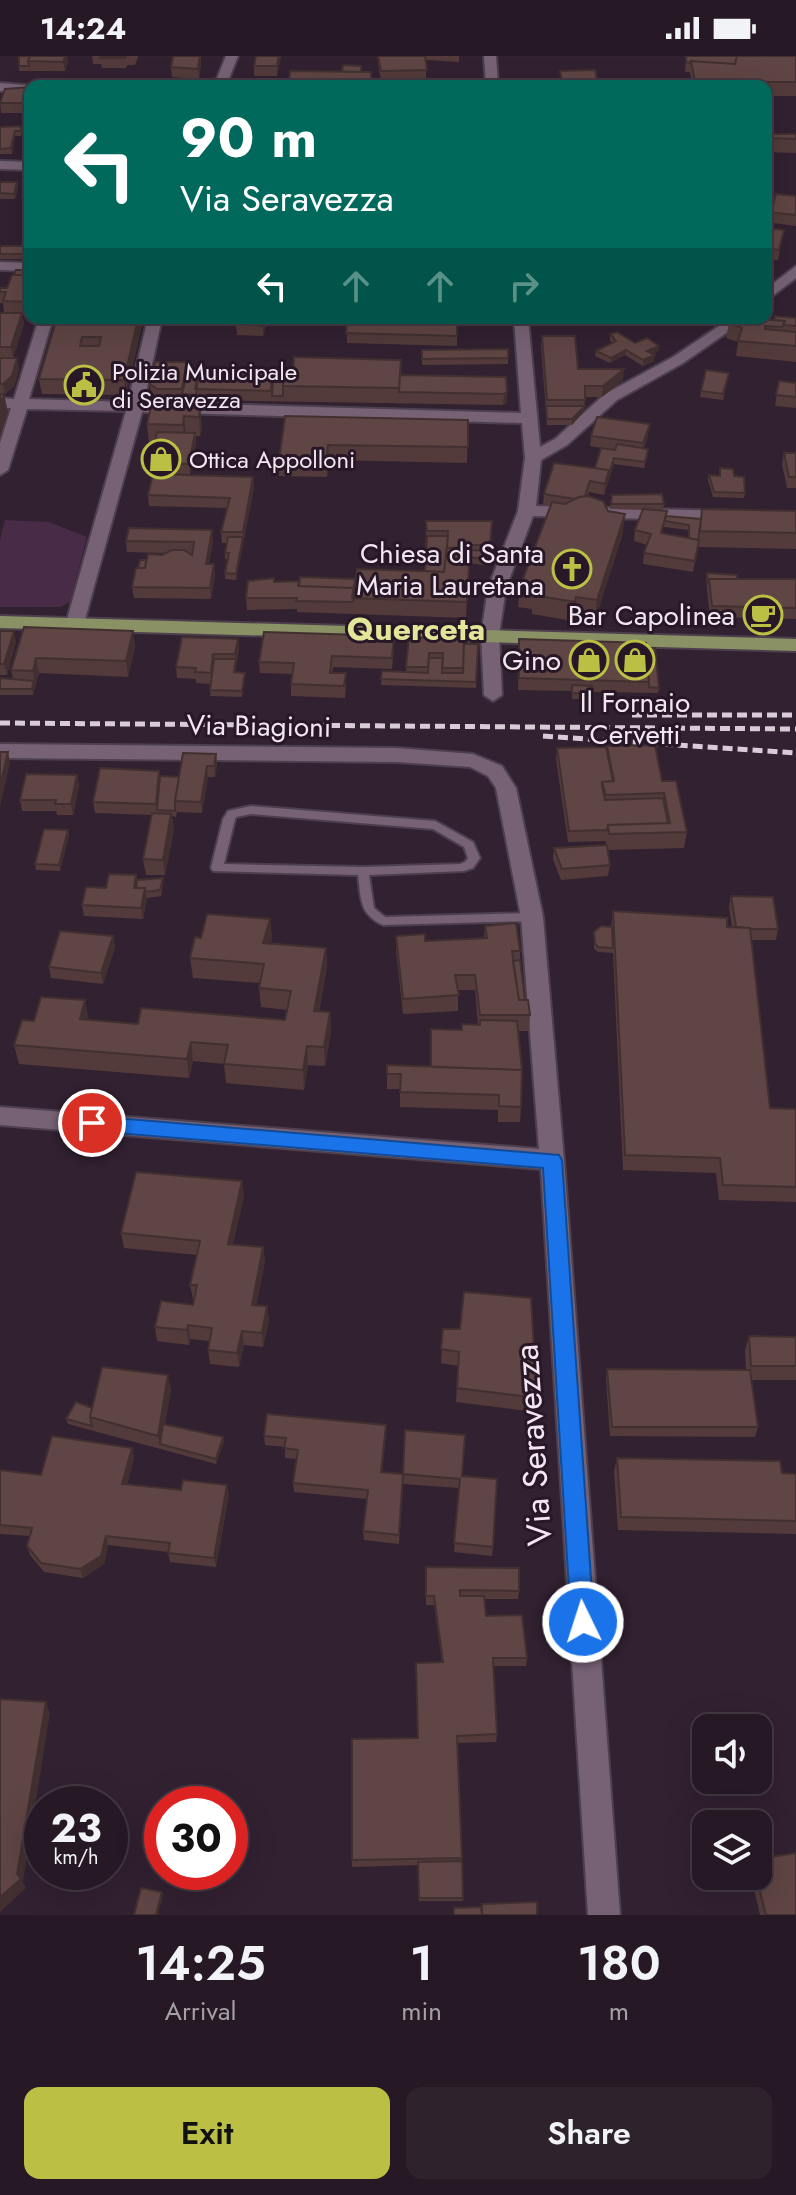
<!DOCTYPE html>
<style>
body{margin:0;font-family:Jost,sans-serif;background:#2e222d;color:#f1f3f6;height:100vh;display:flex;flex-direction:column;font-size:30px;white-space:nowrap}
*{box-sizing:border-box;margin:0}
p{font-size:26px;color:#a4a0a7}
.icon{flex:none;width:44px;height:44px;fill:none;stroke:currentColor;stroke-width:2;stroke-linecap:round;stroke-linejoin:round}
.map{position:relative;height:1859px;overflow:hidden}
.sheet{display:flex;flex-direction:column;background:#261925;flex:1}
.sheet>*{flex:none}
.hud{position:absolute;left:24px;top:24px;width:748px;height:244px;border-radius:16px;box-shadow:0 8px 32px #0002,0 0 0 2px #423842;background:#00695c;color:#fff;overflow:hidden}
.tools{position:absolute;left:692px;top:1658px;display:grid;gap:16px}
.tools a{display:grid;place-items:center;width:80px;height:80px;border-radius:16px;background:#261925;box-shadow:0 8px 32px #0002,0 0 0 2px #423842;font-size:40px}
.speed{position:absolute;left:24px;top:1730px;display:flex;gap:16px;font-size:40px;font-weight:700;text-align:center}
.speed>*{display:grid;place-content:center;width:104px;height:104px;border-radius:50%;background:#261925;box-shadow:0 8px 32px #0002,0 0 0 2px #423842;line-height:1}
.speed small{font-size:20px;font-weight:400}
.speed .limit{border:12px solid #d22;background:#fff;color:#111}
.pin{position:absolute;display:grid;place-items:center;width:68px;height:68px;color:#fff;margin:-34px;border:4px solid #fff;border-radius:50%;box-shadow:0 2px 8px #0007}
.me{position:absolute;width:88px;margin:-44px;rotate:356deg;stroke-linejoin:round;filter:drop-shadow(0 0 6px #0008)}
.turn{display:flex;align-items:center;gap:28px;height:168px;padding:0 24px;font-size:36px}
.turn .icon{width:104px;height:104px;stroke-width:2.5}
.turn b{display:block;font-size:56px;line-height:68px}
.lanes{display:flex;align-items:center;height:76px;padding:0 24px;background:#0003;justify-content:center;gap:40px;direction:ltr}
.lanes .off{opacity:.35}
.eta{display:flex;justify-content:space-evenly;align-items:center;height:136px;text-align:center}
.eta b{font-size:48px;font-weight:600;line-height:56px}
.button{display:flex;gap:16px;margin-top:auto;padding:16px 24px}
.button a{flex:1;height:92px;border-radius:16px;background:#bbc044;color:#111;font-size:32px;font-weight:600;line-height:92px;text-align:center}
.button a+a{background:#2e222d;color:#f1f3f6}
.status{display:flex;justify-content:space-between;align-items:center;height:56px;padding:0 40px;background:#261925;direction:ltr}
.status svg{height:22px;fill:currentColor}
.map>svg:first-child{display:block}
.green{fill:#482b46}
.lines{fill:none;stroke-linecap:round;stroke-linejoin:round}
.service-casing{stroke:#4d3f4d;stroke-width:4}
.minor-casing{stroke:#4d3f4d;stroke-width:4}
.primary-casing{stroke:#4d3f4d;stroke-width:4}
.service{fill:#766274;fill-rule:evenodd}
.minor{fill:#766274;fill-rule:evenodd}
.primary{fill:#8a9265;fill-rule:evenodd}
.rail{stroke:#d8ccd7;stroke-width:5;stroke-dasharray:10 5;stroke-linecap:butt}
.wall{fill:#523b3a;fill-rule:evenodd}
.shaded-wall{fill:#423030}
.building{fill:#5f4544;stroke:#423030;stroke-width:2;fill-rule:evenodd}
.route{fill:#1a73e8;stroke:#114b97;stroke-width:2}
.labels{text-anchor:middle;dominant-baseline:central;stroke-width:6;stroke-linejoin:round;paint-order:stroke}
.far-poi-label{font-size:24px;fill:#f2e7f1;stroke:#281827;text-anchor:start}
.poi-label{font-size:28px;fill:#f2e7f1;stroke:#281827;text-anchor:end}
.street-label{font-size:28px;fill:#f2e7f1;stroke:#281827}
.quarter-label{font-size:32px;font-weight:bold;fill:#e1e698;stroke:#281827}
.near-street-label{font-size:34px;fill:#f2e7f1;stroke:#281827}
</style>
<div class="status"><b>14:24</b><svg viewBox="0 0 49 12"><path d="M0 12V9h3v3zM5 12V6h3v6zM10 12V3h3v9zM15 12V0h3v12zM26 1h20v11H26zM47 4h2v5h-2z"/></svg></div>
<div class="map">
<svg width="796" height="1859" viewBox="0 0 796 1859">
<rect width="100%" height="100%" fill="#322131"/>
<path class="green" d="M5,464L49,466L87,481L70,546L60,551H0V484Z"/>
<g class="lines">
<g class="service-casing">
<path id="service" d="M251,750L435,765L473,786L480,802L473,812L464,815L369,819L374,852L385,861L532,857L538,861L532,865L383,869C359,858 361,842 358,819L213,815L211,812L223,763L228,755ZM251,758L433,773L464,791L468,802L465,806L460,808L363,811L224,808L235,763L236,761Z"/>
</g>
<g class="minor-casing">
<path id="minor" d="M226,0H238L226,30H214Z
M484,0H496L498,30H486Z
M0,27L36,30H30V35H0Z
M0,105L30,106V114L0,113Z
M0,206L30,207V215L0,214Z
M796,210V222L766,245V233Z
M39,262H53L29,343L128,346L148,262H162L144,346L521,357L514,262H528L540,391L555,383L605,338L673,301L731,262H748L683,307L617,344L567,389L541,404L536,450L731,455L740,460L731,465L533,460L506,532L499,579L502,639L493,645L484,639L481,579L488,532L518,455L525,402L522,367L142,356L84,567L81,571H69L66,567L126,355L27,353L8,414L0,419V387L11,352H0V342L14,343Z
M0,688L397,692L473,698L502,710L516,732L543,861L564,1104L620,1859H588L541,1113L0,1069V1051L539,1093L521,861L496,732L488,720L470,711L397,706L0,702Z"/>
</g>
<g class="primary-casing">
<path id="primary" d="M0,560L796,583V595L0,572Z"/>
</g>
<use href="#service" class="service"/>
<use href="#minor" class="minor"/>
<use href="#primary" class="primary"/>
<path class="rail" d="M632,659H796
M0,667L796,673
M543,680L796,697"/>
</g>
<path class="wall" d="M19,0L68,5L65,15H19Z
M92,0H138V1L135,9H127L126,12H102L101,8H93Z
M173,0H201V7L199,23L172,21L171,11Z
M281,0L277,20H254V10Z
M378,0H459V6L426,4V24H381L378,8Z
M686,0H796V40H766V30H692L690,16H685Z
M560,15L597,27L613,30H561Z
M361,16L372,22L376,30H289V27Z
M30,31V57H1L0,45Z
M0,71L22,75L21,80H15L12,98H0Z
M766,78H796V97L766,96Z
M0,126H17L18,131L15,143H0Z
M796,140V170L766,166V149L773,150Z
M766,172L784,174L778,204L766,203Z
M0,190H30V203H0Z
M30,214V256H4L3,247H0V232H7L14,219Z
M0,257H22L24,268L13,302L0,301Z
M57,262L142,269L126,339L42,338L39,323Z
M207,262H268L263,280L237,279L236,269L208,268Z
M297,262H489L488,270L457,269V290L347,287V265H297Z
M672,262H704L703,270L672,268Z
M796,262V306L736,300L738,286L726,282L729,267Z
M610,278L635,287L659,290L658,295L652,298L654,305L643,310L625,299L610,307L595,300L596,295L612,287L610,284Z
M542,280L578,313L623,324L602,341H585L584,355L572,369H547L541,291Z
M508,293V308L422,309V294Z
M0,302H17L19,313L14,331L4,338L8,357L0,379Z
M187,306L188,317L187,322L272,317L273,328L401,319L507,336V346L503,349L191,344V352H200L202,372L200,380H196V388L190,418L151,417L150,407L155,387H149L147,368L156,342L151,338L150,328Z
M729,317L723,344L700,341L701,335Z
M779,325L796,327V352L775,350Z
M285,360L468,364L467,407L329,404L327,421L279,420V405Z
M648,379L644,392L648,398L644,412L614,408L604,439L589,436L588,440L623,477L595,564L575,560L573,565L532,558V553L518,551L520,531L550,450L543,449L544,438L595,412L615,394L590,390L591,380Z
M784,397H796V432H787L782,408Z
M720,412L734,420L745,437L744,442L713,441L708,424L709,419H719Z
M253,421L254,432L236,524L225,523V517L228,503H225V497L227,487H222L221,476L227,452L149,450L148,439Z
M612,439L664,448L663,454H656L666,461L701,463L796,455V493L698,491L693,516L643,508L644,497L647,489L634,485L635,474L643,454L610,453ZM664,469V471L689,474L688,482L662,478Z
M426,465H492L489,510L469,507L466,562L297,556V553L247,554L246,542L274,526L355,523L425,515Z
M126,485H213L209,508H214L215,519L211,543L134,542L132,531L138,512L146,504L166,497L127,496Z
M707,517L737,523H796V563L710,561L706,523Z
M24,571L133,575L135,591L128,621L39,617L33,639H0V622L13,623L11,614Z
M0,575L16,586L7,619H0Z
M409,581L464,588H478L476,632L381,629L382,615L406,616Z
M238,583L239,594L235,616L245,617V622L242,641L210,640L211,628L196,627V623L177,622L176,611Z
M519,583L646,592L659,632L658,637L592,636V643H572V635L518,634Z
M394,592L392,613L333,611L332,617L346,628L345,642L291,640V628L292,618L260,617L259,606Z
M607,690L662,725L687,776L684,792L608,794L610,809L608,820L561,824L553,803L554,792L606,789V785L568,786L556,703L557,692L607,694Z
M216,698L217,709L215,721H208L202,757L177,756L176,761L172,760L174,774L165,819H146L143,803L152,759L95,757L93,746L159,715L160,720L179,721Z
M77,719L79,730L73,759H57L56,755H22L20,744Z
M68,774L69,779L60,815L36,814L35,808Z
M136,819L137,824L163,822V827L161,840L147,842L143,863L84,860L82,849L106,832Z
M731,840L778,873L776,884H751L770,1052L796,1053V1146L719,1144L716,1117L623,1114L613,897L598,896L594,893V876L611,871L613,855L732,871L729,851Z
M270,863L272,883L270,887L326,892L327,911L319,955L330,956L331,976L325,1010L308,1009L304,1034L226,1027L224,1008L193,1005L189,1022L19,1008L14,989L34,965L89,964L138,968L285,964L288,954L261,951L259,932L260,927L193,922L190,902L201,882Z
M485,870L520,895V905L525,944L530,959L529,975H518L521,1051L520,1066H498V1054L400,1051V1033H387V1009L431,1011L462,974L478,969L475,934H458V955L403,958L396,895V880L425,885L484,882Z
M113,880L115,891L103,928L51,922L49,911Z
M244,1140L233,1188L263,1191L265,1205L256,1249L267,1250L269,1265L263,1291L244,1289L239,1311L210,1308L208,1294L209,1285L190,1283L189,1289L157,1285L155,1271L193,1249L194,1243H193L190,1229L197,1199L124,1192L121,1177Z
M443,1273L537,1342L535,1356L456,1346L458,1310L441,1307Z
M749,1280L796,1281V1324H751L758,1371L755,1381L610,1380L606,1323L607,1313L746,1314L745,1294Z
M171,1333L165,1368L223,1381L224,1385L216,1408L68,1368L66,1363L92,1352Z
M386,1378L382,1416L403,1418L462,1420L493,1491L492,1500L454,1496L459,1432L403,1428L399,1488L364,1484L363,1475L367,1443L294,1436L293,1427L296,1403L285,1402V1391L265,1389L264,1380Z
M132,1392L134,1402L127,1428L229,1438L216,1511L170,1506L168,1496L108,1489L104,1508L83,1522L44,1516L30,1499L27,1490L30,1480L0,1478V1414L41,1419Z
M617,1402L796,1418V1478L618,1474L614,1415Z
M426,1511L519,1535L518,1543H484L486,1560L527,1602L526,1610H493L497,1678L496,1686L457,1687L463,1845H419L418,1809L352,1811V1804L417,1682L442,1606L434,1549H426Z
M751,1820H758L796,1859H760Z"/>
<path class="shaded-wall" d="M65,0H67L68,5L65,15L63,6Z
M200,0L201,7L199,23L198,13Z
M279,0H281L277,20V10Z
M15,75V80L12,98L11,92Z
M17,126L18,131L15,143L14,138Z
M22,257L24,268L13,302L11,291Z
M138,262H141L142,269L126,339L124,324Z
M265,262H268L263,280V270Z
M659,290L658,295L647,300V295Z
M626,294L625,299L610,307L611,302Z
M655,299L654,305L643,310V304Z
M17,302L19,313L14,331L5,338L3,328Z
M187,306L188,317L184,338H182L183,344L182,333Z
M624,313L623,324L602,341L603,330Z
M507,336V346L503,349L504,338Z
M4,338L8,357L0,379V350Z
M585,350L584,355L572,369V363Z
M200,352L202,372L200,380L199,361Z
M184,360L186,380L185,388L183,369Z
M650,368L648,379L642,397L643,387Z
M195,377L196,388L190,418L189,408Z
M328,389L329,404L327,421L326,406Z
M614,402V408L604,439L605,428Z
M253,421L254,432L236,524V518L243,481V476Z
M625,458L623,477L595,564L597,544Z
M212,474L213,485L207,519L206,508Z
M214,508L215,519L211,543L210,532Z
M576,541L575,560L573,565L575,546Z
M14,575L16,586L7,619L4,608Z
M133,575L135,591L128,621L126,605Z
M238,583L239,594L234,622L235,598Z
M36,602L39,617L33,639L32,633L34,625L33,615Z
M8,696L10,707L0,751V730Z
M216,698L217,709L215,721L214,710Z
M207,710L208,721L202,757L201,746Z
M77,719L79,730L73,759L71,748Z
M171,758L174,774L165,819L163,804Z
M68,774L69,779L60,815L59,809Z
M145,832L147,844L143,863L141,852Z
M270,863L272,883L265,906L263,887Z
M113,880L115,891L103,928L101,917Z
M326,892L327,911L315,974L314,955Z
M85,944L89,964L80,963Z
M330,956L331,976L325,1010L324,991Z
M191,986L193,1005L189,1022L187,1003Z
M307,990L308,1009L304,1034L303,1014Z
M242,1125L244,1140L230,1202L228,1188Z
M263,1191L265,1205L254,1263L252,1249Z
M267,1250L269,1265L263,1291L262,1277Z
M188,1269L190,1283L189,1289L187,1274Z
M242,1275L244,1289L239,1311L237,1297Z
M168,1319L171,1333L161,1389L160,1388L158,1380Z
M223,1381L224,1385L216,1408V1403Z
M132,1392L134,1402L125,1437L122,1428Z
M227,1429L229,1438L216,1511L214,1502Z
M106,1480L108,1489L104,1508L83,1522L80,1513Z
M46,1646L50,1657L23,1826L26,1832L0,1856V1841L17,1818Z
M162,1836L163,1839L158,1859H156Z"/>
<path class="building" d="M19,0H30L28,5L29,10H19Z
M30,0H65L63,6L28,5Z
M101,0H126L125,2H100Z
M173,0H200L198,13L171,11Z
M256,0H279L277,10H254Z
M378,0H425L427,14L381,15Z
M686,0H737L735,8L691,5V7L686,6Z
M737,0H796V26H695L691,5L735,8Z
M343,9L361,10V16H342Z
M595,14L598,28L563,29L560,15Z
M290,15L371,16V21L376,25L374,30H342L343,25H324V30H298V27H289Z
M410,27L441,29V30H411Z
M597,27H612L613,30H598Z
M241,29H264L241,30Z
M30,31V47H0L5,33Z
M21,70V75H15L11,92L0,93V71Z
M766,78H796V83L766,82Z
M0,126H17L14,138L0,137Z
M776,138L796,140V159L766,156V149L773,150Z
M766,172L784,174L779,194L766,192Z
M0,190H30V198H0Z
M16,214H30V219H14Z
M12,219H30V246L3,245L6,236H0V232H7Z
M0,257H22L11,291H0Z
M775,260L796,262V270L784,269L785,265L774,264Z
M57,262H138L124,324L39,323ZM82,281H101L99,290H80Z
M238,262H265L263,270L236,268Z
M374,262H405V267H457V280L346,277L347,265H374Z
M739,262L785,265L782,271L765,270V273L796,276V290L738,285L742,272L729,267Z
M617,276L635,287L647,282L659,290L647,295L655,299L643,304L626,294L611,302L596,295L616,285L610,278Z
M542,280H575L578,313H624L603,330H585V344H547Z
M508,293V302L422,303V294Z
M294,301L401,304L399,332L283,330L284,316H293Z
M0,302H17L12,320L3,328H0Z
M155,306H187L182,333H157L150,328Z
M706,314L729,317L723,338L701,335Z
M198,317H272L271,335L195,333Z
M400,319L506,321L507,336L504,338L399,336Z
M186,322H198L196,339L182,338Z
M779,325L796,327V341L776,339Z
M273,326H283V340H272Z
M0,338H4L0,350Z
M153,342L190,343L188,352H200L199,361L184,360L183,369L147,368Z
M546,350H585L572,363H547Z
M285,360L468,364V391L328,389L326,406L279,405Z
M597,361L650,368L643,387L591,380Z
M157,376L195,377L189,408L150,407Z
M617,388L648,393L645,406L614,402L609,419V414L595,412L601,392L615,394Z
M784,397H796V421H789Z
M554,407L609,414L605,428L590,425L585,440L579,441L575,443L544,438Z
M720,412L733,413L734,420L744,421L745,437L714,436L709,419L720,420Z
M153,418L253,421L243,476H221L230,442L148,439Z
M662,438L664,448H611L612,439Z
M588,440L603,445L608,455L625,458L597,544L576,541L575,546L533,539L535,534L520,531L552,446L565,448L579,441Z
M643,453L667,455L661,477L699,484L695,505L644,497L651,478L635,474Z
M702,453L796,455V477L700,475Z
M666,460L701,463L698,484L689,482V469L665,465Z
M426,465H492L490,489H470L469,496L470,491L447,492L448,475H427Z
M129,472L212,474L206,508H214L210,532L132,531L136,512H145L148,498L162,499L172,494H184L192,499L194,486L126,485Z
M427,480H448L444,516L425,515Z
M228,481H243L236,518L225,517L229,497H225Z
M470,491L467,546L352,542L357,513L444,516L447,492Z
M470,494L490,495L489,504L469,501Z
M140,504H146L145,512H138Z
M707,517L737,519V523H709L708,528Z
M300,521L355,523L354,532L299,530Z
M274,522V526L299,525L298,530L354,532L353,546L296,545L297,542H246L248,525Z
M709,523H796V552L712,550Z
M24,571L133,575L126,605L36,602L33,615L11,614Z
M0,575H14L4,608H0Z
M264,576L394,580L392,602L332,600L330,617H346L344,630L291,628L294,607L259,606Z
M182,581L238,583L235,598H213L211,617L195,616L196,612L176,611Z
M409,581L464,583L463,612H442L443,597H429L428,611H406Z
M519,583L646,587L649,626L519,622Z
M464,588H478L476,626L381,623L382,615L428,617L429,602H443L442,617H463Z
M646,592H655L659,632L649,631V626Z
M214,603H236L234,616L245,617L242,635L210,634Z
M0,622L34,625L32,633H0Z
M572,629L592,630V638L572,637Z
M655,689L662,725H676L687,776L609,778L608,769L670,767L664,737L606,739L602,726L614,725L607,690Z
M606,691L613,725L602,726V730L605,744L663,742L668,767L608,769L607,774L569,775L557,692Z
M0,696H8L0,730Z
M183,697L216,698L214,710H207L201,746L175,745Z
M100,712L159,715L156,748L93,746Z
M26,718L77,719L71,748H55L56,744H20Z
M160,720L179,721L175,745V755L157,754Z
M152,757L171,758L163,804L143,803Z
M44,773L68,774L59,809L35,808Z
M607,789L610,809L562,813L554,792Z
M109,818L136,819L134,832H145L141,852L82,849L86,831L106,832Z
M163,822L160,834L146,836L145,832H136L137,824Z
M731,840L773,841L778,873H750V872L736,871Z
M613,855L727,862V871L750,872L770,1052L796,1053V1131L723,1129L720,1102L625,1099Z
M207,858L270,863L263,887L326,892L314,955L330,956L324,991L307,990L303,1014L224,1008L228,989L191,986L187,1003L14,989L22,964L34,965L41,941L85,944L80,963L138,968L141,952L285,964L291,935L259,932L264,908L190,902L195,881L201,882Z
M516,867L520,895H512L519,944H528L530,959H480L475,919H455L459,939L403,943L396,880L425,878V885L487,882L485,870Z
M601,870L612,871L613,892L598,891L595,888L594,876Z
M60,875L113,880L101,917L49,911Z
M520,904L525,944H519L513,905Z
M480,964L517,965L522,1014L431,1011V973L462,974V968L480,969Z
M387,1009L522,1014L521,1051L499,1050V1039L400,1036L401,1018H387Z
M136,1116L242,1125L228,1188L263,1191L252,1249L267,1250L262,1277L242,1275L237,1297L208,1294L212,1272L188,1269L187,1274L155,1271L161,1245L193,1249L197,1229H190L200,1185L121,1177Z
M464,1236L531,1242L537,1342L457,1332L459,1296L441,1293L443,1273H460Z
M749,1280L796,1281V1310H751Z
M102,1311L168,1319L158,1380L90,1361Z
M607,1313L750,1314L758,1371H612Z
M76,1346L92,1352L90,1361L92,1370L66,1363Z
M267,1358L386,1369L381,1416L403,1418L399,1479L363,1475L368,1434L293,1427L298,1394L284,1392L286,1382L264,1380Z
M163,1368L223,1381L216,1403L160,1388Z
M405,1374L465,1379L462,1420L497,1423L493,1491L454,1487L460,1423L403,1418Z
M52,1380L132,1392L122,1428L181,1434L183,1424L227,1429L214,1502L168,1497L170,1487L106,1480L101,1500L80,1513L41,1507L27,1490L32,1472L0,1469V1414L41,1419Z
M617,1402L780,1405L782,1417L796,1418V1465L621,1461Z
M426,1511L519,1512V1535L460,1534V1540H484L486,1560L522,1559L527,1602H493L497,1678L457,1680L462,1802L352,1804V1683L418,1682L416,1607L443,1606L434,1540H426Z
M0,1643L46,1646L17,1818L21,1823L0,1841Z
M796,1797V1859H766L756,1820H758V1803Z
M462,1805L463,1842H419L418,1806Z
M141,1832L162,1836L156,1859H134Z
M537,1846V1859H482V1848Z
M481,1851L482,1859H454V1852Z"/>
<path class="route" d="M92,1060L559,1099L562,1104L594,1566L591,1574L583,1577L574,1574L571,1566L543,1112L92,1075L85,1073L82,1067L85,1062Z"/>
<defs>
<g id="civic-ring" transform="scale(2)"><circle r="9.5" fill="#281827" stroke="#bbc044" stroke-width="1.5"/><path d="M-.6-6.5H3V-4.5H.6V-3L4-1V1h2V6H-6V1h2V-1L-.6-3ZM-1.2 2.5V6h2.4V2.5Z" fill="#bbc044"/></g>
<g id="shop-ring" transform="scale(2)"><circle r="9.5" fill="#281827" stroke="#bbc044" stroke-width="1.5"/><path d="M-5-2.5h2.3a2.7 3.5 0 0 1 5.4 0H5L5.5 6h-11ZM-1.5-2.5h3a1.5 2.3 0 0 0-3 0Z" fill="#bbc044"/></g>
<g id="church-ring" transform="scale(2)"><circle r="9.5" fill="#281827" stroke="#bbc044" stroke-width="1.5"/><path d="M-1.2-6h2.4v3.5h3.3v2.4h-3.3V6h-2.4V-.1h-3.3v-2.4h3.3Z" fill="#bbc044"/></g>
<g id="cafe-ring" transform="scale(2)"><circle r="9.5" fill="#281827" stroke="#bbc044" stroke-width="1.5"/><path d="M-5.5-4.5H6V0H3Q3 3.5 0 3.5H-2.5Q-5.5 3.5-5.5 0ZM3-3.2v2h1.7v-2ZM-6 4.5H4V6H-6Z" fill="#bbc044"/></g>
</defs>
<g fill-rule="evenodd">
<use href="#civic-ring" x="84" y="329"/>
<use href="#shop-ring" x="161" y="403"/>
<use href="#church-ring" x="572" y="513"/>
<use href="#cafe-ring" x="763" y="559"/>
<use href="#shop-ring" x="589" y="604"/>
<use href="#shop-ring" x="635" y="604"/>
</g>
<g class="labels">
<g class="far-poi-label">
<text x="112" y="315">Polizia Municipale<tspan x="112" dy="28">di Seravezza</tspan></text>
<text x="189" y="403">Ottica Appolloni</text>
</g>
<g class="poi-label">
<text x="544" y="497">Chiesa di Santa<tspan x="544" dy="32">Maria Lauretana</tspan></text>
<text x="735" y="559">Bar Capolinea</text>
<text x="561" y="604">Gino</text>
<text x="635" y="646" text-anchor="middle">Il Fornaio<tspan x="635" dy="32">Cervetti</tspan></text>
</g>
<g class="street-label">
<text transform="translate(259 670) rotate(1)">Via Biagioni</text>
</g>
<g class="quarter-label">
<text x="416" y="573">Querceta</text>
</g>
<g class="near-street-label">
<text transform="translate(533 1389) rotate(-94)">Via Seravezza</text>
</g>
</g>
</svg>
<div class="tools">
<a><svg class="icon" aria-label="sound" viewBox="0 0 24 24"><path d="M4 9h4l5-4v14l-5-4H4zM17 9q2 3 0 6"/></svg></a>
<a><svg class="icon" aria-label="layers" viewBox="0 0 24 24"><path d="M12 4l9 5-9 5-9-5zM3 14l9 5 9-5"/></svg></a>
</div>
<div class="speed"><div>23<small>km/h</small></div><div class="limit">30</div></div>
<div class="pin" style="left:92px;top:1067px;background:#d93025"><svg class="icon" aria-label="arrive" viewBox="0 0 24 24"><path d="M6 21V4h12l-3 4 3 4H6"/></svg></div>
<svg class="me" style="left:583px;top:1566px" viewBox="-20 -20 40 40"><circle r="17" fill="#1a73e8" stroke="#fff" stroke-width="3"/><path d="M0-11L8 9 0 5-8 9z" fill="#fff"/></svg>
<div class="hud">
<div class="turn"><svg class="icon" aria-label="left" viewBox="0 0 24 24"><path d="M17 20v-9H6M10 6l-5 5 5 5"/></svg><div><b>90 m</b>Via Seravezza</div></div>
<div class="lanes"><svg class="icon" aria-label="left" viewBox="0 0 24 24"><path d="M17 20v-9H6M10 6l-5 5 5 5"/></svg><svg class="icon off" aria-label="ahead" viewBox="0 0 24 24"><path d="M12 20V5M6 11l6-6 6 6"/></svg><svg class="icon off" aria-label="ahead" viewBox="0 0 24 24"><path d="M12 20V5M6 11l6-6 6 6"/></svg><svg class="icon off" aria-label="right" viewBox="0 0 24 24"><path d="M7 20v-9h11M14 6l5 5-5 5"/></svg></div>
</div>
</div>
<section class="sheet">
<div class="eta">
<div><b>14:25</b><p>Arrival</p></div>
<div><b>1</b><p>min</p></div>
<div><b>180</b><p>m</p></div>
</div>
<div class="button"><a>Exit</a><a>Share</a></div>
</section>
